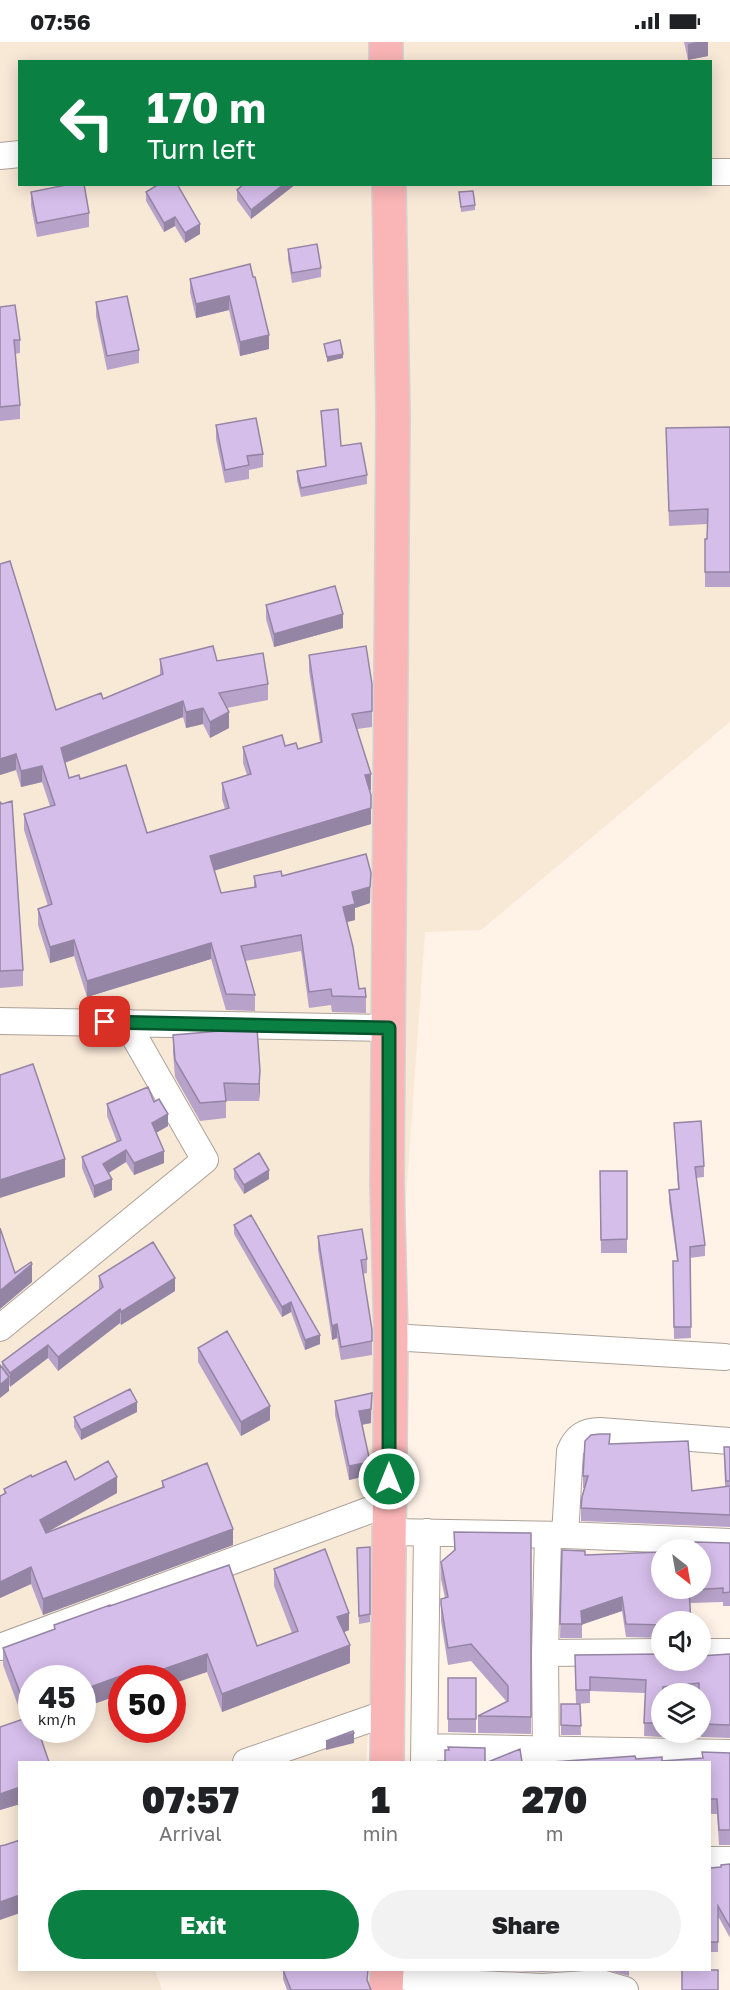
<!DOCTYPE html>
<style>
body{margin:0;font-family:"Golos Text",sans-serif;background:#f2f2f2;color:#202124;height:100vh;display:flex;flex-direction:column;font-size:22px;white-space:nowrap}
*{box-sizing:border-box;margin:0}
p{font-size:20px;color:#757577}
.icon{flex:none;width:33px;height:33px;fill:none;stroke:currentColor;stroke-width:2;stroke-linecap:round;stroke-linejoin:round}
.map{position:relative;flex:1;overflow:hidden}
.details{position:absolute;left:18px;top:1719px;width:693px;height:210px;display:flex;flex-direction:column;background:#fff;border-radius:0px;box-shadow:0 3px 15px #0003}
.details>*{flex:none}
.banner{position:absolute;left:18px;top:18px;width:694px;height:126px;border-radius:0px;box-shadow:0 3px 15px #0003;background:#0b8043;color:#fff;overflow:hidden}
.needle{width:39px;rotate:149deg}
.fabs{position:absolute;left:651px;top:1497px;display:grid;gap:12px}
.fabs a{display:grid;place-items:center;width:60px;height:60px;border-radius:50%;background:#fff;box-shadow:0 3px 15px #0003;font-size:30px}
.speed{position:absolute;left:18px;top:1623px;display:flex;gap:12px;font-size:30px;font-weight:700;text-align:center}
.speed>*{display:grid;place-content:center;width:78px;height:78px;border-radius:50%;background:#fff;box-shadow:0 3px 15px #0003;line-height:1}
.speed small{font-size:15px;font-weight:400}
.speed .limit{border:9px solid #d22;background:#fff;color:#111}
.pin{position:absolute;display:grid;place-items:center;width:51px;height:51px;color:#fff;margin:-26px;border-radius:12px;box-shadow:0 3px 9px #0006}
.me{position:absolute;width:66px;margin:-33px;rotate:0deg;stroke-linejoin:round;filter:drop-shadow(0 0 4px #0008)}
.turn{display:flex;align-items:center;gap:21px;height:126px;padding:0 30px;font-size:27px}
.turn .icon{width:78px;height:78px;stroke-width:2.5}
.turn b{display:block;font-size:42px;line-height:51px}
.eta{display:flex;justify-content:space-evenly;align-items:center;height:102px;text-align:center}
.eta b{font-size:36px;font-weight:800;line-height:42px}
.action{display:flex;gap:12px;margin-top:auto;padding:12px 30px}
.action a{flex:1;height:69px;border-radius:36px;background:#0b8043;color:#fff;font-size:24px;font-weight:800;line-height:69px;text-align:center}
.action a+a{background:#f2f2f2;color:#202124}
.status{display:flex;justify-content:space-between;align-items:center;height:42px;padding:0 30px;background:#fff;direction:ltr}
.status svg{height:16px;fill:currentColor}
.map>svg:first-child{display:block}
.industrial{fill:#f8e8d6;fill-rule:evenodd}
.lines{fill:none;stroke-linecap:round;stroke-linejoin:round}
.minor-casing{stroke:#ada298;stroke-width:28}
.major-casing{stroke:#d4d3d3;stroke-width:36}
.minor{stroke:#fff;stroke-width:26}
.major{stroke:#fab5b6;stroke-width:33}
.wall{fill:#b7a3c9}
.shaded-wall{fill:#9585a4}
.building{fill:#d5beea;stroke:#9585a4;stroke-width:1.5}
.route-casing{stroke:#07532c;stroke-width:15}
.route{stroke:#0b8043;stroke-width:10}
</style>
<div class="status"><b>07:56</b><svg viewBox="0 0 49 12"><path d="M0 12V9h3v3zM5 12V6h3v6zM10 12V3h3v9zM15 12V0h3v12zM26 1h20v11H26zM47 4h2v5h-2z"/></svg></div>
<div class="map">
<svg width="730" height="1948" viewBox="0 0 730 1948">
<rect width="100%" height="100%" fill="#fff3e8"/>
<path class="industrial" d="M0,0H730V680L481,888L425,890L366,1720H20V1928H155L162,1948H0ZM20,20H711V142H20ZM32,1636H82V1688H32ZM122,1636H172V1688H122Z"/>
<g class="lines">
<g class="minor-casing">
<path id="minor" d="M0,114L20,112
M711,130H730
M0,979L389,986
M0,1286L205,1118L126,980
M391,1295L725,1315
M390,1490L565,1493L730,1500
M565,1493L570,1409C576,1395 584,1389 600,1389L730,1399
M0,1605L389,1461
M700,1610H730
M545,1611L662,1610
M425,1705L730,1711
M246,1720L387,1671
M424,1720L427,1490
M546,1720L545,1611L548,1493
M710,1818H730
M394,1928L416,1939L542,1945L601,1941L625,1948"/>
</g>
<g class="major-casing">
<path id="major" d="M386,20V0
M387,1720L391,1295L387,1142L393,374L389,142
M386,1948L387,1928"/>
</g>
<use href="#minor" class="minor"/>
<use href="#major" class="major"/>
</g>
<path class="wall" d="M684,0H708V14L688,18Z
M244,142H296L251,177L237,158V148Z
M31,150L89,171V185L37,195L31,164Z
M146,150L200,192L185,201L175,184L164,190L146,159Z
M459,150L475,163V168L461,170Z
M288,207L321,226V235L292,241L288,217Z
M253,235L269,307L240,314L229,268L196,276L190,250V237Z
M96,260L139,308V321L107,328L96,274Z
M0,265L20,298V311L15,312L20,363V377L0,379Z
M321,369L341,404L367,433V442L301,455L297,438V429L325,424Z
M216,383L263,412V425L249,428V437L225,441L216,397Z
M730,385V545H705V497H707V482L669,484L666,386Z
M0,522L56,668L103,657L160,634V617L217,619L268,642V658L227,666L229,686L210,696L203,682L186,686L183,675L65,721L69,736L80,737L147,791L225,767L222,757V741L247,733L243,721V705L285,704L298,707L320,700L309,629V613L372,642V685L357,687L371,748H370L371,753V782L214,828L221,851L254,845V834H282L371,831L370,861L355,866V878L347,880L359,947L366,955V971L332,970L331,963L309,966L301,909L245,919L255,953V969L226,968L211,917L87,955L74,914L50,921L38,883V867L48,864L24,788V772L50,764L42,740L21,745L16,728L0,733Z
M266,563L343,586L274,605L266,577Z
M0,760L23,928V944L0,946Z
M257,986L260,1047L259,1059H226V1076L200,1079L175,1035L173,1010V993Z
M154,1060L168,1084L156,1091L164,1121L134,1133L126,1120L109,1131L112,1148L94,1156L82,1126V1115L117,1100L107,1074V1062Z
M674,1081L704,1124V1135L696,1136L705,1203V1214L690,1216L691,1296L674,1297L673,1219H677L669,1160V1148L678,1147Z
M234,1127L269,1137L244,1152L234,1136Z
M600,1129H627V1211H601Z
M251,1173L320,1302L305,1308L291,1270L282,1275L234,1192V1183Z
M318,1194L367,1217V1231L363,1232L372,1288V1313L341,1318L337,1296L332,1298L318,1208Z
M99,1234L175,1249L121,1283L120,1281L58,1329L48,1316L9,1344V1349L2,1325V1320L99,1248Z
M198,1306L270,1378L241,1394L198,1320Z
M372,1351L371,1381L362,1383L370,1433L349,1438L335,1373V1359Z
M137,1370L81,1398L74,1385V1375Z
M610,1402L692,1449L725,1445L724,1405H730V1485L581,1479V1466L584,1446H583V1434Z
M32,1435L75,1438L117,1451L46,1491L162,1446V1439L233,1503L43,1573L31,1542L0,1556V1454L4,1452V1447Z
M454,1490L531,1491V1692L478,1691V1674L507,1660L471,1619L448,1623L441,1579V1557L445,1556L441,1537V1520L454,1509Z
M695,1500L730,1502V1564H723V1560L690,1561L662,1580V1596L626,1595L622,1569L582,1582V1596H560L562,1508L585,1513L662,1546L700,1508H695Z
M370,1505V1580L359,1582L357,1506Z
M274,1527L349,1588L344,1590L350,1621L222,1670L207,1630L172,1636H122V1652L82,1666V1636L32,1688L20,1720V1762L0,1768V1685L23,1677L3,1623V1606L54,1587V1583L110,1564L257,1604L292,1591L274,1544Z
M730,1612V1696L701,1695L700,1652H662V1695L644,1694L645,1651L590,1649V1661L576,1662L575,1627Z
M448,1636H476V1691L448,1690Z
M561,1662H580L581,1693H561Z
M702,1710L730,1711V1803H719L717,1772H710V1720H552L635,1714L636,1717L662,1715V1719L702,1716Z
M730,1822V1896L718,1874V1910H710V1826L721,1825Z
M283,1928L368,1939L371,1948H287L283,1937Z
M490,1928H579L542,1930Z
M606,1928H629V1934Z"/>
<path class="shaded-wall" d="M696,0H708V14L688,18V2Z
M284,142H296L251,177V168Z
M175,175V184L164,190V181Z
M200,182V192L185,201V191Z
M229,254V268L196,276V262Z
M269,293V307L240,314V300Z
M343,312V316L327,320V315Z
M343,572V586L274,605V592Z
M183,659V675L61,722V706Z
M203,666V682L186,686V670Z
M229,670V686L210,696V680Z
M16,712V728L0,733V717Z
M42,724V740L21,745V729Z
M371,732V748L365,749V733Z
M371,766V782L210,830V814Z
M370,845V861L355,866V878L343,881V865L352,850Z
M74,898V914L50,921V905Z
M211,901V917L87,955V939Z
M260,1029V1047L259,1059V1042Z
M168,1072V1084L152,1093V1081Z
M126,1108V1120L103,1134V1122Z
M164,1109V1121L134,1133V1121Z
M65,1117V1135L0,1156V1138Z
M269,1128V1137L244,1152V1143Z
M112,1137V1148L94,1156V1144Z
M32,1222V1240L0,1267V1249Z
M175,1236V1249L121,1283V1270Z
M291,1260V1270L282,1275V1265Z
M120,1267V1281L58,1329V1315Z
M337,1282V1296L332,1298V1284Z
M320,1293V1302L305,1308V1298Z
M48,1303V1316L10,1345V1331Z
M9,1335V1349L0,1356V1343Z
M137,1360V1370L81,1398V1388Z
M270,1364V1378L241,1394V1380Z
M371,1367V1381L359,1383V1369Z
M370,1420V1433L349,1438V1424Z
M117,1435V1451L40,1494V1478Z
M233,1487V1503L43,1573V1557Z
M31,1525V1542L0,1556V1540Z
M622,1555V1569L581,1583V1569Z
M349,1571V1588L337,1593V1575Z
M350,1603V1621L222,1670V1652Z
M207,1612V1630L172,1642V1636H138Z
M129,1631V1636H122V1652L82,1666V1648Z
M32,1667V1685L27,1687V1669Z
M354,1691V1701L326,1708V1699Z
M20,1745V1762L0,1768V1752Z
M20,1853V1871L0,1878V1860Z"/>
<path class="building" d="M71,142H84L89,171L37,181L31,150Z
M159,142H177L200,182L185,191L175,175L164,181L146,150Z
M244,142H284L251,168L237,148Z
M473,149L475,163L461,165L459,150Z
M317,202L321,226L292,231L288,207Z
M250,222L253,235H255L269,293L240,300L229,254L196,262L190,237Z
M127,254L139,308L107,314L96,260Z
M15,263L20,298H14L20,363L0,365V265Z
M340,298L343,312L327,315L324,302Z
M338,367L341,404L361,401L367,433L301,446L297,429L326,424L321,369Z
M256,376L263,412L247,414L249,423L225,428L216,383Z
M730,385V530H705V497H707L708,467L669,469L666,386Z
M10,519L56,668L101,651L103,657L163,632L160,617L213,604L217,619L263,611L268,642L219,651L229,670L210,680L203,666L186,670L183,659L61,706L69,736L79,733L80,737L126,723L147,791L229,766L222,741L251,732L243,705L282,693L285,704L296,701L298,707L322,700L309,613L366,604L372,642V669L352,672L371,732L365,733L371,753V766L210,814L221,851L256,845L254,834L281,829L282,834L366,812L371,831L370,845L352,850L355,862L343,865L353,905L359,947L365,946L366,955L332,954L331,947L309,950L301,893L241,904L255,953L226,952L211,901L87,939L74,898L50,905L38,867L52,862L24,772L55,763L42,724L21,729L16,712L0,717V522Z
M335,544L343,572L274,592L266,563Z
M12,759L23,928L0,929V760L2,762Z
M257,986L260,1029L259,1042L224,1041L226,1059L200,1061L175,1018L173,993Z
M33,1022L65,1117L0,1138V1033Z
M148,1045L154,1060L159,1057L168,1072L152,1081L164,1109L134,1121L126,1108L103,1122L112,1137L94,1144L82,1115L121,1098L107,1062Z
M701,1079L704,1124L695,1125L705,1203L690,1205L691,1285H674L673,1219H678L669,1148L679,1147L674,1081Z
M259,1111L269,1128L244,1143L234,1127Z
M600,1129H627V1197L601,1198Z
M251,1173L320,1293L305,1298L291,1260L282,1265L234,1183Z
M0,1186L15,1231L31,1220L32,1222L0,1249Z
M362,1187L367,1217L361,1218L372,1288V1299L341,1305L337,1282L332,1284L318,1194Z
M153,1200L175,1236L121,1270L120,1267L58,1315L48,1303L10,1331L2,1320L103,1245L99,1234Z
M227,1289L270,1364L241,1380L198,1306Z
M0,1323L9,1335L0,1343Z
M130,1347L137,1360L81,1388L74,1375Z
M372,1351L371,1367L359,1369L370,1420L349,1424L335,1359Z
M600,1392H610L609,1402L688,1399L692,1449L730,1444V1473L581,1466L582,1455L588,1434H583L585,1399L591,1393Z
M724,1405H730V1439H726Z
M66,1419L75,1438L108,1419L117,1435L40,1478L46,1491L164,1445L162,1439L207,1421L233,1487L43,1557L31,1525L0,1540V1454L6,1451L4,1447L31,1433L32,1435Z
M454,1490L531,1491V1675L478,1674L508,1659V1644L471,1602L448,1606L441,1562V1557L448,1555L441,1520L455,1508Z
M695,1500L730,1501V1550L723,1551V1546L689,1548L691,1580H662V1583L626,1582L622,1555L581,1569L582,1582H560L562,1508L585,1509V1513L662,1510V1546H700V1508H696Z
M370,1505V1572L359,1574L357,1506Z
M325,1507L349,1571L337,1575L350,1603L222,1652L207,1612L138,1636H131L129,1631L82,1648V1636H32V1667L27,1669L3,1606L55,1587L54,1583L110,1563V1564L229,1523L257,1604L298,1589L274,1527Z
M662,1612V1618H700V1614L730,1612V1683L701,1682L700,1652H699V1641L663,1645L662,1652V1681H644L646,1638L590,1635V1648H576L575,1613Z
M448,1636H476V1677H448Z
M561,1662H580L581,1684L561,1683Z
M32,1674V1688H38L49,1720H20V1745L0,1752V1685Z
M353,1689L354,1691L326,1699Z
M448,1705L485,1706V1720H445V1708H449Z
M520,1707L522,1720H488Z
M702,1710L730,1711V1788H719L717,1757H710V1720H552L635,1714L636,1717L662,1715V1719L703,1716Z
M20,1798V1853L0,1860V1804L5,1803Z
M730,1822V1885L718,1864V1900H710V1826L721,1825V1823Z
M283,1928H368L367,1938L371,1948H291Z
M682,1928H718V1948H682Z"/>
<g class="lines">
<g class="route-casing">
<path id="route" d="M105,980L389,986C388,1137 390,1287 389,1437"/>
</g>
<use href="#route" class="route"/>
</g>
</svg>
<div class="fabs">
<a><svg class="needle" viewBox="-14 -14 28 28"><path d="M0-13l5 13h-10z" fill="#e53935"/><path d="M0 13l5-13h-10z" fill="#757577"/></svg></a>
<a><svg class="icon" aria-label="sound" viewBox="0 0 24 24"><path d="M4 9h4l5-4v14l-5-4H4zM17 9q2 3 0 6"/></svg></a>
<a><svg class="icon" aria-label="layers" viewBox="0 0 24 24"><path d="M12 4l9 5-9 5-9-5zM3 14l9 5 9-5"/></svg></a>
</div>
<div class="speed"><div>45<small>km/h</small></div><div class="limit">50</div></div>
<div class="pin" style="left:105px;top:980px;background:#d93025"><svg class="icon" aria-label="arrive" viewBox="0 0 24 24"><path d="M6 21V4h12l-3 4 3 4H6"/></svg></div>
<svg class="me" style="left:389px;top:1437px" viewBox="-20 -20 40 40"><circle r="17" fill="#0b8043" stroke="#fff" stroke-width="3"/><path d="M0-11L8 9 0 5-8 9z" fill="#fff"/></svg>
<div class="banner">
<div class="turn"><svg class="icon" aria-label="left" viewBox="0 0 24 24"><path d="M17 20v-9H6M10 6l-5 5 5 5"/></svg><div><b>170 m</b>Turn left</div></div>
</div>
<section class="details">
<div class="eta">
<div><b>07:57</b><p>Arrival</p></div>
<div><b>1</b><p>min</p></div>
<div><b>270</b><p>m</p></div>
</div>
<div class="action"><a>Exit</a><a>Share</a></div>
</section>
</div>
